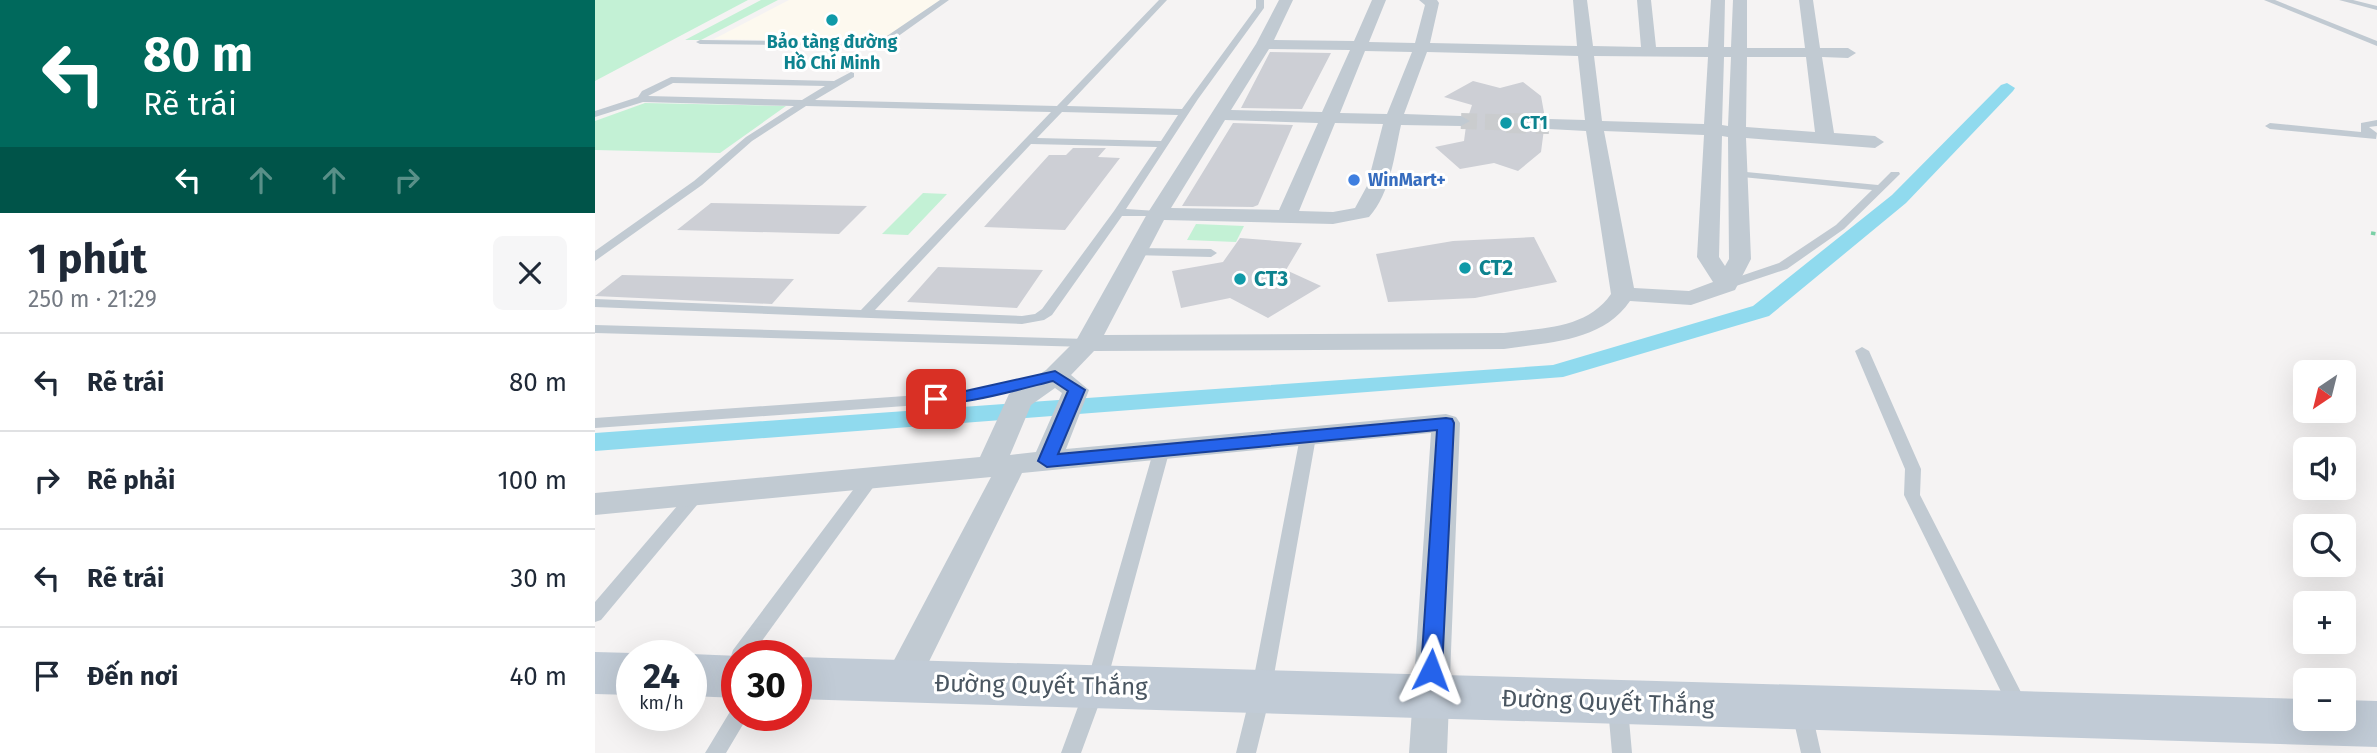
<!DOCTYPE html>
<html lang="vi">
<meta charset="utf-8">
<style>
body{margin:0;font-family:"Fira Sans",sans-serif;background:#f6f6f7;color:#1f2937;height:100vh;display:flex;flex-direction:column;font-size:26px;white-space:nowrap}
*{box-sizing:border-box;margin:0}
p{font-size:23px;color:#747a83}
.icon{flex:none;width:38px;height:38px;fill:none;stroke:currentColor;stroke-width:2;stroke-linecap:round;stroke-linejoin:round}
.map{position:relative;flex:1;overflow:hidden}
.panel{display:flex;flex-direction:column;background:#fff;width:595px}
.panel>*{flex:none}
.top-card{background:#00695c;color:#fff;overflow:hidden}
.needle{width:46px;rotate:215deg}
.fabs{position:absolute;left:1698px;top:360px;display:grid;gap:14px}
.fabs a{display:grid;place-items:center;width:63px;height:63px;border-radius:10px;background:#fff;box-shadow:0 7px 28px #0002;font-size:35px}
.speed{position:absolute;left:21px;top:640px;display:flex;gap:14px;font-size:35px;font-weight:700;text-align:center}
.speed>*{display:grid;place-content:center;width:91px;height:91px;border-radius:50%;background:#fff;box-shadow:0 7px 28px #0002;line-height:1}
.speed small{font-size:18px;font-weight:400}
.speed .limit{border:10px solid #d22;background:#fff;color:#111}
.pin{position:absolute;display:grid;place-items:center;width:60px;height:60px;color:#fff;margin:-30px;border-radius:14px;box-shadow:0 4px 10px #0006}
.me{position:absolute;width:77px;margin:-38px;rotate:3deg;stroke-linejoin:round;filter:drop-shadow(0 0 5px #0008)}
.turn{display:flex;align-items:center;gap:24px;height:147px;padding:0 28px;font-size:32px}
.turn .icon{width:91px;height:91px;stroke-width:2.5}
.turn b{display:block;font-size:49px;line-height:60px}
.lanes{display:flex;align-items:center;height:66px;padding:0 28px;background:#0003;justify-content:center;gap:35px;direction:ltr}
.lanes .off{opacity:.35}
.round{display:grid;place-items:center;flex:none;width:74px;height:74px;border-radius:10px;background:#f6f6f7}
.head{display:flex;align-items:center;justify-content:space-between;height:119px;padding:0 28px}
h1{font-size:42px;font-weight:700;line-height:52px}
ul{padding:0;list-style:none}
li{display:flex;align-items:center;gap:21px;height:98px;padding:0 28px;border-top:2px solid #e0e1e3}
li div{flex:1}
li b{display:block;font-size:26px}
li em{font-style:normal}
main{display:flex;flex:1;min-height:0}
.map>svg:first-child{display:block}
.commercial{fill:#fdf9ef}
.green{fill:#c3f1d5}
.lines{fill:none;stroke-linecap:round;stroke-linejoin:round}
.canal{fill:#90daee;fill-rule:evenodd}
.building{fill:#cdcfd5}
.street-tunnel-far1{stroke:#caccce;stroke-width:16;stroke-dasharray:16 8;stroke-linecap:butt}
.street-tunnel{stroke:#caccce;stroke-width:20;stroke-dasharray:20 10;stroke-linecap:butt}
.path{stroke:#7ad0a6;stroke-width:3.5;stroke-dasharray:4.5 2.5;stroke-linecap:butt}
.lane{fill:#c1cad2;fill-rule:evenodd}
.street{fill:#c1cad2;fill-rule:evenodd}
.secondary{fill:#c1cbd6;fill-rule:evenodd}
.route{fill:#2563eb;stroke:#184099;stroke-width:2}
.culture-dot{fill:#0f9aa8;stroke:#fff;stroke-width:2.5}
.shop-dot{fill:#3f7fe0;stroke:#fff;stroke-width:2.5}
.labels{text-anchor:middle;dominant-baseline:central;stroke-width:6;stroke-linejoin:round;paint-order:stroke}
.far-culture-label{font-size:18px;font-weight:bold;fill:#0d838f;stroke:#fff}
.far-shop-label{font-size:18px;font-weight:bold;fill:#366cbe;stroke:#fff;text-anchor:start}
.culture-label{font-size:21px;font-weight:bold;fill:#0d838f;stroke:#fff;text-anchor:start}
.near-street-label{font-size:24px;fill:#4a5661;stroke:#fff}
</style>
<main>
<section class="panel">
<div class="top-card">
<div class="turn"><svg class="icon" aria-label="left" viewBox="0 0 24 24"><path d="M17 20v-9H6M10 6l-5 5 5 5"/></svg><div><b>80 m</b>Rẽ trái</div></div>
<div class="lanes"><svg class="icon" aria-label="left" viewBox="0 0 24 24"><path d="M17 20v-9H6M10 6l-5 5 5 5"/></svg><svg class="icon off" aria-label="ahead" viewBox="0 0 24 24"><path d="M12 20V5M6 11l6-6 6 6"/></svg><svg class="icon off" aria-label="ahead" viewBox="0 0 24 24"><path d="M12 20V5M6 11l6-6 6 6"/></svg><svg class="icon off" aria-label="right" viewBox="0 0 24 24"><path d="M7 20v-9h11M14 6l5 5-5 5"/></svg></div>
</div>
<div class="head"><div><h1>1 phút</h1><p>250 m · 21:29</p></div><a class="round"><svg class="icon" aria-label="close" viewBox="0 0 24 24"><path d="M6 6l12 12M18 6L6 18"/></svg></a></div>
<ul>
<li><svg class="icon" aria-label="left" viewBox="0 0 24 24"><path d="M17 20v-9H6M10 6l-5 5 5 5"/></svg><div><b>Rẽ trái</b></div><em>80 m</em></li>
<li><svg class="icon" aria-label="right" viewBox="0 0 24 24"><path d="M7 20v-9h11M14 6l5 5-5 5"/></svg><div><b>Rẽ phải</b></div><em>100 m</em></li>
<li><svg class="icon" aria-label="left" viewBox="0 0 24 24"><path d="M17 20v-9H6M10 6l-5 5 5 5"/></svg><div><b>Rẽ trái</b></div><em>30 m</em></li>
<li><svg class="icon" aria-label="arrive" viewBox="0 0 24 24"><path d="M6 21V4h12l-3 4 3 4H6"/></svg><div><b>Đến nơi</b></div><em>40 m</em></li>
</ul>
</section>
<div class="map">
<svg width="1782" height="753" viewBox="0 0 1782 753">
<rect width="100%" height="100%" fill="#f5f3f3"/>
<path class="commercial" d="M194,0H347L285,42L119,39Z"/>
<path class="green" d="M0,0H153L0,81Z
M166,0H183L106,40H90Z
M50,103L191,106L125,153L0,150V121Z
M328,193L352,194L313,235L287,234Z
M601,224L649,226L641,242L592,240Z"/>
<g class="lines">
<path class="canal" d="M1412,83L1420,88L1418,91L1311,203L1174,316L968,377L0,451V433L958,365L1158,306L1297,195L1406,85Z"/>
</g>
<path class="building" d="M675,52L736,53L707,109L646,108Z
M878,81L905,88L928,82L946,96L950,118L943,123L949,129L946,152L923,171L899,163L865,169L840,147L869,141L871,126L877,122L873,117L877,105L849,97Z
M638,123L698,125L663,205L658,207L587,206Z
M478,148H511L503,157L525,158L470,230L389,227L454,155H471Z
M116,203L272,206L244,234L82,230Z
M939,237L962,282L880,298L793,302L781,254L858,241Z
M645,238L707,243L691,270L726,286L673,318L635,298L586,308L577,271L628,262Z
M343,267L448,270L422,308L312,302Z
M27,275L199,279L177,304L0,296Z"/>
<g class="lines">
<path class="street-tunnel-far1" d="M866,121L954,124"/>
<path class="street-tunnel" d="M911,123L954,124"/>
<path class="path" d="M1776,233L1782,234"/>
<path class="lane" d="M345,0H354L295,42L281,46L105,44L101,42L105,40L280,42L289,38Z
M564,0H572L472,106L587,109L661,8V0H669V8L603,99L531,209L562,211L566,212V216H527L457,315L449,320L427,324L0,307V299L266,310L456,112L211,106L157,141L107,185L0,261V251L99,181L151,137L199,106L48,102L0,117V111L43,97L47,91L76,77L239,81L256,72L259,73V77L220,100L462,106ZM78,83L230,86L207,100L53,96ZM467,112L583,115L566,141L442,138ZM436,144L562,147L519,211L447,309L440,314L427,316L280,310Z
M1669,0H1680L1782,41V46Z
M1744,0H1758L1782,6V10Z
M1782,120V126L1774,127L1782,133L1781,139L1675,129L1670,126L1675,123L1766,132V123Z
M1141,171L1283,185L1296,172H1304L1305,174L1249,229L1192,269L1132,289L1128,288L1126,285L1128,282L1184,263L1241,225L1277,190L1137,176V172Z
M541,248L616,249L622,253L616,257L537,255V249Z
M0,325L492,339L499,343L492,347L0,333Z
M1267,347L1274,351L1326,469L1325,495L1430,700L1433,706L1430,712L1423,715L1416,712L1309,495L1310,469L1260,351Z
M452,373L457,374L459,377L457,380L366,402L0,428V418L366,392Z
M713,432L721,437L676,692L661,753H641L656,692L705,437Z
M567,444L572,445L575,449L511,685L486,753H466L491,685L559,449L562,445Z
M276,473L282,474L284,478L282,482L156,656H142V663L138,662L136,656L138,650L270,474Z
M101,489L107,491L109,495L107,499L6,620L0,622V602L95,491Z
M1023,699L1030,702L1033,708L1037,753H1017L1013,708L1016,702Z
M1207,704L1214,707L1217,713L1226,753H1206L1197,713L1200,707Z
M142,708V716H153L131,753H110L136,710Z"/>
<path class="street" d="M684,0H698L679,40L759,41L777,0H791L774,42L820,43L830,5L824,0H842L844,3L835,43L982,46L978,0H992L998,46L1046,47L1042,0H1056L1061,47H1113L1116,0H1130L1129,47H1136L1138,0H1152V48H1210L1204,0H1218L1225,48H1253L1261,53L1253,58L1227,57L1239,133L1280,136L1289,142L1280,148L1151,138L1156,259L1140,290L1096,305L1035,301C1007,342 954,342 909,349L499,351L476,375L494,390L471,449L851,414L861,417L865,423L852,753H814L836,433L427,473L319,692L306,696L293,692L288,681L396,477L0,515V493L385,457L414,394L451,370L482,339L552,214L661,44ZM674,49L755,50L727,112L636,110ZM770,51L817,52L792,114L745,113ZM832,52L983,56L990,120L954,119L945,124L954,129L991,131L1016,294C992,329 947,328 909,333L509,335L569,220L738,224L774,217C796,192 799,156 806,125L866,126L875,121L866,116L809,114ZM999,56L1113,57L1109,124L1007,121ZM1129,57H1136L1133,126L1127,125ZM1152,57H1211L1220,132L1151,127ZM630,120L723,123L684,210L576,208ZM740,123L788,124L772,186L760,208L738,212L704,211ZM1009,131L1109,135L1102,257L1118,282L1094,291L1039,288ZM1127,136L1133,137L1134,259L1130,266L1124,257ZM460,388L467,393L441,452L415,455L436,405Z"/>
<path class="secondary" d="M0,652L37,653L47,656H37V695L0,694Z
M96,654L144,656L142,698L96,696V656H89Z
M201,657L1710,699V719H1748V700L1782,701V747L201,699Z"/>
</g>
<path class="route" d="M460,371L490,390L463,454L851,418L857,419L859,423L847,670L844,676L836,679L829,676L826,670L842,430L452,467L443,461L473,391L458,381C436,386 346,413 333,399L341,393L366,392Z"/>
<g class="culture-dot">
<circle cx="237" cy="20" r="7"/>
<circle cx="911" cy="123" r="7"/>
<circle cx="870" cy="268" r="7"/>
<circle cx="645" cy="279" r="7"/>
</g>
<circle class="shop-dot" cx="759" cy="180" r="7"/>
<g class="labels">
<g class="far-culture-label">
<text x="237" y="42">Bảo tàng đường<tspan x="237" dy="21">Hồ Chí Minh</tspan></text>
<text x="925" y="123" text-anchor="start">CT1</text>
</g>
<g class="far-shop-label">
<text x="773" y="180">WinMart+</text>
</g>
<g class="culture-label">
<text x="884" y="268">CT2</text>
<text x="659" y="279">CT3</text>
</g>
<g class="near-street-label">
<text transform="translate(446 685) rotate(1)">Đường Quyết Thắng</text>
<text transform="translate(1013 702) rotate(2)">Đường Quyết Thắng</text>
</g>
</g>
</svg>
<div class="fabs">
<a><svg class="needle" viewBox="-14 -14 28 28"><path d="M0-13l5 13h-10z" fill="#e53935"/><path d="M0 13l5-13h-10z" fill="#747a83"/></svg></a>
<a><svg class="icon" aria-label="sound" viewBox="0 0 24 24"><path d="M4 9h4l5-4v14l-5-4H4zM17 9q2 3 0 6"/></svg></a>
<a><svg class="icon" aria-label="search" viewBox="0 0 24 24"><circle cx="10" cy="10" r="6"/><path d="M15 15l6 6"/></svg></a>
<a>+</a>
<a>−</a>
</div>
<div class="speed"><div>24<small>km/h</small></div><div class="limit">30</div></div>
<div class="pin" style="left:341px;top:399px;background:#d93025"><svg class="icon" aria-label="arrive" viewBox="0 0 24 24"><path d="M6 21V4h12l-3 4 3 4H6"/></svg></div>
<svg class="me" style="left:836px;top:670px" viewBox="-20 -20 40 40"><path d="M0-17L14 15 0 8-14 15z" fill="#2563eb" stroke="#fff" stroke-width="4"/></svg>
</div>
</main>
